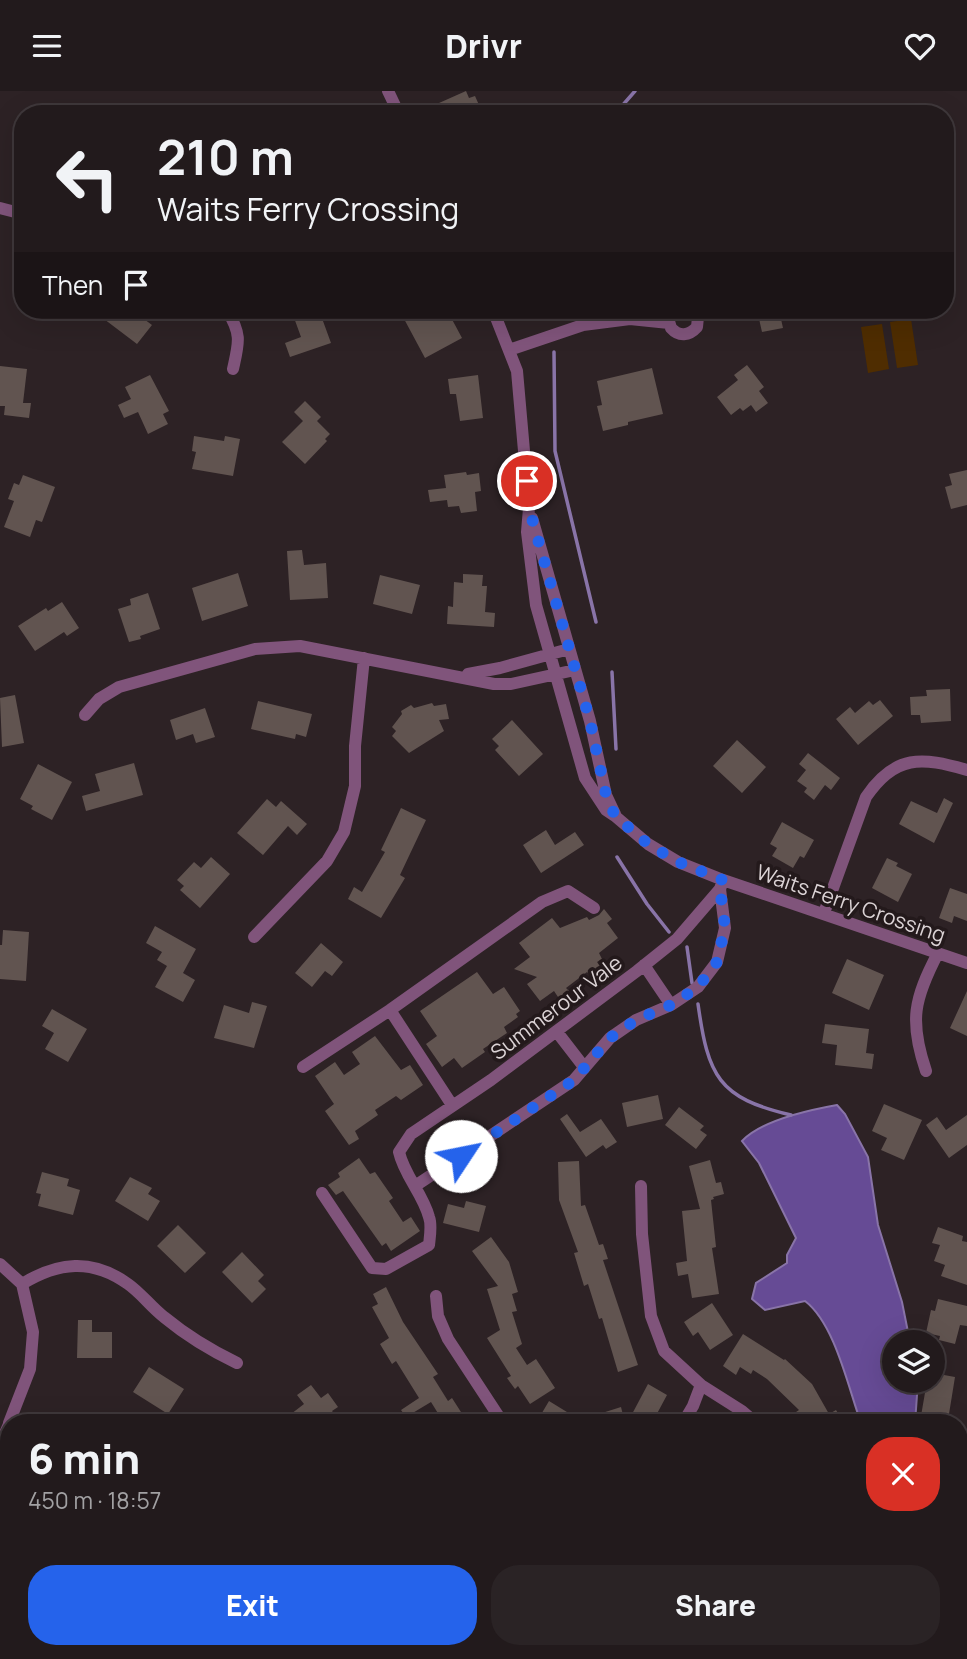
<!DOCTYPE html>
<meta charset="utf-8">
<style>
body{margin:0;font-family:Manrope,sans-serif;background:#2a2325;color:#f1f3f6;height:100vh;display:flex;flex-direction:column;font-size:26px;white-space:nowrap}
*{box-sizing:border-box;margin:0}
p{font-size:23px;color:#a2a1a3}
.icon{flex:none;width:38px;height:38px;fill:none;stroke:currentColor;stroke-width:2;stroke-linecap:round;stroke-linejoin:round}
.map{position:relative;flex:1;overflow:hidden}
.drawer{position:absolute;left:0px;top:1323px;width:968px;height:245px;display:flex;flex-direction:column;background:#221a1c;border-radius:28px 28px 0 0;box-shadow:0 7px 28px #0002,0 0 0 2px #3f383b}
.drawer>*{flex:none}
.top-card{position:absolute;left:14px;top:14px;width:940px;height:214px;border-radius:28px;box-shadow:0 7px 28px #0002,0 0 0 2px #3f383b;background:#221a1c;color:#f1f3f6;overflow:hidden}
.controls{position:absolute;left:882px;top:1239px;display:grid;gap:14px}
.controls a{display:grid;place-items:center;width:63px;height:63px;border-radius:50%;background:#221a1c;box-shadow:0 7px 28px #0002,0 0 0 2px #3f383b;font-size:35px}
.pin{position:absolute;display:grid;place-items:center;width:60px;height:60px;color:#fff;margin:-30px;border:4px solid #fff;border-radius:50%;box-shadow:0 2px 7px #0007}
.me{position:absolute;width:77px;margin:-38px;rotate:56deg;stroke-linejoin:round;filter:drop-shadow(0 0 5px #0008)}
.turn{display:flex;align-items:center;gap:24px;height:147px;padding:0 28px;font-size:32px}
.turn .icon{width:91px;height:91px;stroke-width:2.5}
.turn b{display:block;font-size:49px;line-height:60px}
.then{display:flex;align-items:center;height:66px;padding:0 28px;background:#0003;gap:14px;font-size:26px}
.round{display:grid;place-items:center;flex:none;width:74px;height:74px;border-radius:28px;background:#2a2325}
.head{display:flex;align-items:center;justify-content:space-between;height:119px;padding:0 28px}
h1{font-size:42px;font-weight:800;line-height:52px}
.action{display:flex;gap:14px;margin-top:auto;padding:14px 28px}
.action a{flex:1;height:80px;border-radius:28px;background:#2563eb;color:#fff;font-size:28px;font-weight:800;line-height:80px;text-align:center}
.action a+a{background:#2a2325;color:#f1f3f6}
header{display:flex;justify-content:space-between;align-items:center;height:91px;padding:0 28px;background:#221a1c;font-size:32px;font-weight:800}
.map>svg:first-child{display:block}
.green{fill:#4f2d01}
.water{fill:#664b95;stroke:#8974a8;stroke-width:2}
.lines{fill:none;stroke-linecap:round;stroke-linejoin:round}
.stream{stroke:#8974a8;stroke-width:3.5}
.building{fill:#615450}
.minor{stroke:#80547b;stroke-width:12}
.route{stroke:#2563eb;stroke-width:12;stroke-dasharray:0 21.6}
.labels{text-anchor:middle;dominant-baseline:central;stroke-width:7;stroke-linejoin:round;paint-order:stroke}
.street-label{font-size:21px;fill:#dbd3d5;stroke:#23191b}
</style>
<header><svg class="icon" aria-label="menu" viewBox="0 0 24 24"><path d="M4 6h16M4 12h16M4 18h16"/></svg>Drivr<svg class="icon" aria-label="heart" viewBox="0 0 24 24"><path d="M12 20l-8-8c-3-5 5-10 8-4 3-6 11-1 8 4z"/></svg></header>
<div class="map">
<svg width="967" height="1568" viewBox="0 0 967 1568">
<rect width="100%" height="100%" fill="#2d2225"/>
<path class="green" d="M911,228L918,274L897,277L890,231Z
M882,233L889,278L868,282L861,236Z"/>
<path class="water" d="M837,1014L845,1023L868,1066L878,1134L902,1211L910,1251H894V1290H918L915,1332H861C848,1296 835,1233 805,1210L765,1219L752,1208L756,1192L787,1172V1164L796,1147L759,1072L742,1050C762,1029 809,1019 837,1014Z"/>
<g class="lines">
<path class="stream" d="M615,23L635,0
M554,261L555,360L596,531
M612,581L616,658
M617,766L647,813L669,841
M687,856L692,892
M698,913C708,985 718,1007 791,1024"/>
</g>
<path class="building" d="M466,0L469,7L475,5L483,23H443L439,12Z
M111,219H132L152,234L137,253L104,228Z
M307,219H319L331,252L290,266L285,252L301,246L293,224Z
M417,219H447L462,247L425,267L403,226Z
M757,219H779L783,237L762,241Z
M747,274L764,296L759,300L768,312L756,321L751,314L743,320L740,317L731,324L717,306L738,289L734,284Z
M0,275L27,278L23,312H31L29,327L4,324L5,315H0Z
M652,277L663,323L628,331V334L603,340L597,315L602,314L597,290Z
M150,284L169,320L163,323L168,333L148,343L138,321L124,327L118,314L131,308L125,296Z
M478,284L483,327L460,330L456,303H450L448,288Z
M305,310L321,326L317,330L330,343L325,348L327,350L305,373L282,351L303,330L294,321Z
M194,345L224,350L225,345L240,348L233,385L192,378L196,361L192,360Z
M967,379V414L951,418L945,396L952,394L949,383Z
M466,381L467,384L479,382L481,400L475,401L477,420L461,422L459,415L448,416L447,409L430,411L428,399L446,397L444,384Z
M23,384L55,396L42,431L36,429L30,446L4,436L14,410L8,408L14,392L19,394Z
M302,459L304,474L326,472L328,507L290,509L287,460Z
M238,482L248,515L202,530L192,497Z
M463,483L483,484L482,495H487L485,521L495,522L494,536L447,533L448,515L453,516L454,491L463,492Z
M380,484L420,494L412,523L373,513Z
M148,502L160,538L140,545L141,548L129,551L118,518L131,514L130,508Z
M62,511L79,537L67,545L64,541L35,560L18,535L46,517L48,520Z
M950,598L951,630L921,632L920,624H911L910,606L927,605L926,599Z
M15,604L24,652L2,656L0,607Z
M880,609L893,625L858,654L836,628L850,616L855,622L869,610L873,614Z
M258,610L312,623L306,646L296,643L295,648L251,638Z
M432,612L434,615L446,613L449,628L439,629L444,640L409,662L392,645L396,640L392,636L402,623L401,620L411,614L414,617Z
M205,617L215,646L196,652L193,643L176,649L170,629Z
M512,629L543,663L519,685L495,659L499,655L492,648Z
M737,649L766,676L742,702L713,675Z
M808,662L840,687L831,699L825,694L814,709L804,701L807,697L797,690L806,679L799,673Z
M134,672L143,704L86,720L82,705L100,700L95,683Z
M38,673L72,691L52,729L31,718L33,715L20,708Z
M944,707L953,712L934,752L899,733L911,710L937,722Z
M267,708L276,716L281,710L307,733L297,744L288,735L263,764L237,742Z
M401,717L426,729L400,784L405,787L381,827L348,808L354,796L362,801L385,761L381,759Z
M782,731L814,749L804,767L800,765L793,777L772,765L777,757L770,753Z
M546,739L555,754L575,741L584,754L541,782L523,754Z
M211,766L230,783L200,817L180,799L184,795L177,789L194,771L201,777Z
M887,767L898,772L896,775L912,783L898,811L872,797Z
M950,797L967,803V830L954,825L952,832L939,827Z
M604,818L612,828L607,832L618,847L599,862L602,868L597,871L602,878L591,886L587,881L566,897L570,901L560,909L554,900L540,910L527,893L537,886L514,878L530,866L519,852L552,827L560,837L587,826L589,829L599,824Z
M155,835L196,858L183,882L195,889L183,911L155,896L167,875L157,869L162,861L146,852Z
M3,839L29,841L26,890L0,888V854H2Z
M321,852L343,871L332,885L325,880L312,896L295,882Z
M847,868L884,884L869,919L832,902Z
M477,881L493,903L504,896L520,920L516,923L518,926L504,936L507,942L483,958L485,961L462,977L454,967L442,976L426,953L437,945L420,920Z
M967,900V945L950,937Z
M252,911L267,915L254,957L214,947L224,914L249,922Z
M52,918L87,938L68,971L45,958L54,942L42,935Z
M825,933L869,938L866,962L874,963L872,978L835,974L837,954L822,952Z
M375,945L401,979L410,974L423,994L401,1009L396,1005L375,1019L378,1024L355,1040L359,1048L349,1054L325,1020L334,1013L315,985L335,971L344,984L360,973L352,961Z
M658,1004L663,1028L627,1036L622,1012Z
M884,1013L922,1029L904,1069L881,1059L887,1047L872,1040Z
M679,1016L704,1035L700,1039L707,1044L696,1058L665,1034Z
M567,1023L580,1041L601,1028L617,1051L606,1058L603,1054L586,1066L560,1028Z
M967,1024V1054L949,1067L926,1034L937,1026L946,1039Z
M359,1067L370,1083L375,1081L393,1107L389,1110L403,1131L411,1126L420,1140L391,1160L386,1152L382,1155L343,1100L336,1104L328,1094L340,1086L338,1082Z
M710,1069L716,1092L721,1091L724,1103L713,1106L714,1108L711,1109L716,1156L712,1157L719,1203L692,1207L688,1183L678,1185L676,1172L687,1170L682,1120L700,1118L689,1075Z
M579,1070L581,1115L585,1114L599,1154L603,1153L608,1168L603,1169L638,1274L618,1281L602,1227L599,1228L588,1193L584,1195L574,1162L578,1161L559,1109L558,1071Z
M42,1081L69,1088L67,1095L80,1099L73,1124L38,1115L41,1103L36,1102Z
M130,1086L152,1097L148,1103L160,1110L148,1130L115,1110Z
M466,1110L486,1115L479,1141L443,1132L448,1113L464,1117Z
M178,1134L206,1162L185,1182L157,1155Z
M938,1136L963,1145L962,1150L967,1151V1194L941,1185L945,1174L934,1170L940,1154L932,1152Z
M491,1146L509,1171L518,1201L512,1203L517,1220L512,1221L522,1253L516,1257L527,1274L536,1268L555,1297L530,1313L518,1295L515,1298L507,1287L511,1285L487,1247L500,1239L487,1198L498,1195L472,1160Z
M242,1161L264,1184L258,1190L266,1198L252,1212L222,1181Z
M386,1196L403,1231L438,1283L433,1286L448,1310L452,1307L468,1332H444L431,1311L406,1326L401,1319L419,1307L396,1270L392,1273L380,1253L389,1247L372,1216L378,1213L373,1203Z
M938,1208L967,1215V1235L960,1234L955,1253L939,1249L940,1245L926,1242L931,1219L935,1220Z
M712,1212L733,1244L710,1259L698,1241L693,1245L684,1231Z
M78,1229H92V1241H112V1267H77Z
M743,1243L784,1269L785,1268L812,1293L829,1323L836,1319L844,1332H794L790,1325L799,1319L767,1288L753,1279L751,1283L740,1276L736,1284L723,1275Z
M149,1276L184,1298L168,1323L133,1301Z
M933,1282L955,1286L949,1323L937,1321V1327L921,1325L927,1290H933Z
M648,1293L667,1304L652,1332H644L631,1325Z
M311,1294L321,1307L328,1302L338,1316L332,1320L341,1332H297L291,1323L304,1313L297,1304Z
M549,1310L580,1329L621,1316L625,1332H536Z"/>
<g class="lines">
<path class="minor" d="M388,0L399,23
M0,117L23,123
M227,219C242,244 239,251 233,278
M493,219L517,280L529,417L527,441L536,514L585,687L606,719L615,725L648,753L678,771L723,789L967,872
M672,219L668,227L671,237C679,246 689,245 697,236L698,226L694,219
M509,259L583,234L630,228L669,232
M532,427L590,630L606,704L615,723
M468,583L500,577L569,558
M85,624L99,608L119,596L255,558L300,555L494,593H511L575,579
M824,822L866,706C895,663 922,666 967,679
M254,846L327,770L344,741L355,695V655L364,567
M644,874L671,914
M390,919L542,811L568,800L594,817
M557,941L584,976
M303,976L390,919L452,1014
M926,980C909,930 914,908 938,862
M415,1095L574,989L610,947L636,929L671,914L698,896L717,871L725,837L720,798
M641,1095L642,1143L651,1225L664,1260L701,1294L742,1320L756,1332
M322,1102L372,1177L386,1178L429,1154C430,1145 432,1134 429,1126C423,1103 404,1084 399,1061L411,1043L491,989L637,880L677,848L720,798L723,789
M0,1173L22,1193L33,1241L30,1278L9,1332
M22,1193C58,1171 92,1167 128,1193C141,1202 151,1216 164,1226C187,1245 210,1259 237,1272
M436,1205L438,1225L448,1248L503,1332
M683,1332L693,1315L701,1294
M0,1354L9,1333
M959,1393L967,1371
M826,1559L831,1568
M325,1568L332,1559
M869,1568L879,1559"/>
</g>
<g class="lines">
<path class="route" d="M461,1065L574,989L610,947L636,929L671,914L698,896L717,871L725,836L720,798L723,789L678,771L648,753L615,725L606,704L590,630L529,417L527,390"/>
</g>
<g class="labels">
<g class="street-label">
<text transform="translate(851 812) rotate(19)">Waits Ferry Crossing</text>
<text transform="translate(556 916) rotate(-37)">Summerour Vale</text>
</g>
</g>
</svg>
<div class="controls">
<a><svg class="icon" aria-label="layers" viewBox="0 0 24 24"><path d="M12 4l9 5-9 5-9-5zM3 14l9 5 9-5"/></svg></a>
</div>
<div class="pin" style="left:527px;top:390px;background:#d93025"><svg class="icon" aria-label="arrive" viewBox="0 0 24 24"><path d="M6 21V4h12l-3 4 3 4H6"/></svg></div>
<svg class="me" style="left:461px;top:1065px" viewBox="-20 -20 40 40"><circle r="19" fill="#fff"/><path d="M0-13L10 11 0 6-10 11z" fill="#2563eb"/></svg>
<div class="top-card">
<div class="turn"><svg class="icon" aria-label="left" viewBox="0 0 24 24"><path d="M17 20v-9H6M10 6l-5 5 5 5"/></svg><div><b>210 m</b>Waits Ferry Crossing</div></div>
<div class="then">Then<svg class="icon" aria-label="arrive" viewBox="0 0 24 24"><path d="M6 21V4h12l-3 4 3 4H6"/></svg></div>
</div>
<section class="drawer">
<div class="head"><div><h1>6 min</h1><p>450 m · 18:57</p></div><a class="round" style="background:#d93025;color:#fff"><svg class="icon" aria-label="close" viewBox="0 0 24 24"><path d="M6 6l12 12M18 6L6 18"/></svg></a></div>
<div class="action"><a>Exit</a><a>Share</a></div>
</section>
</div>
